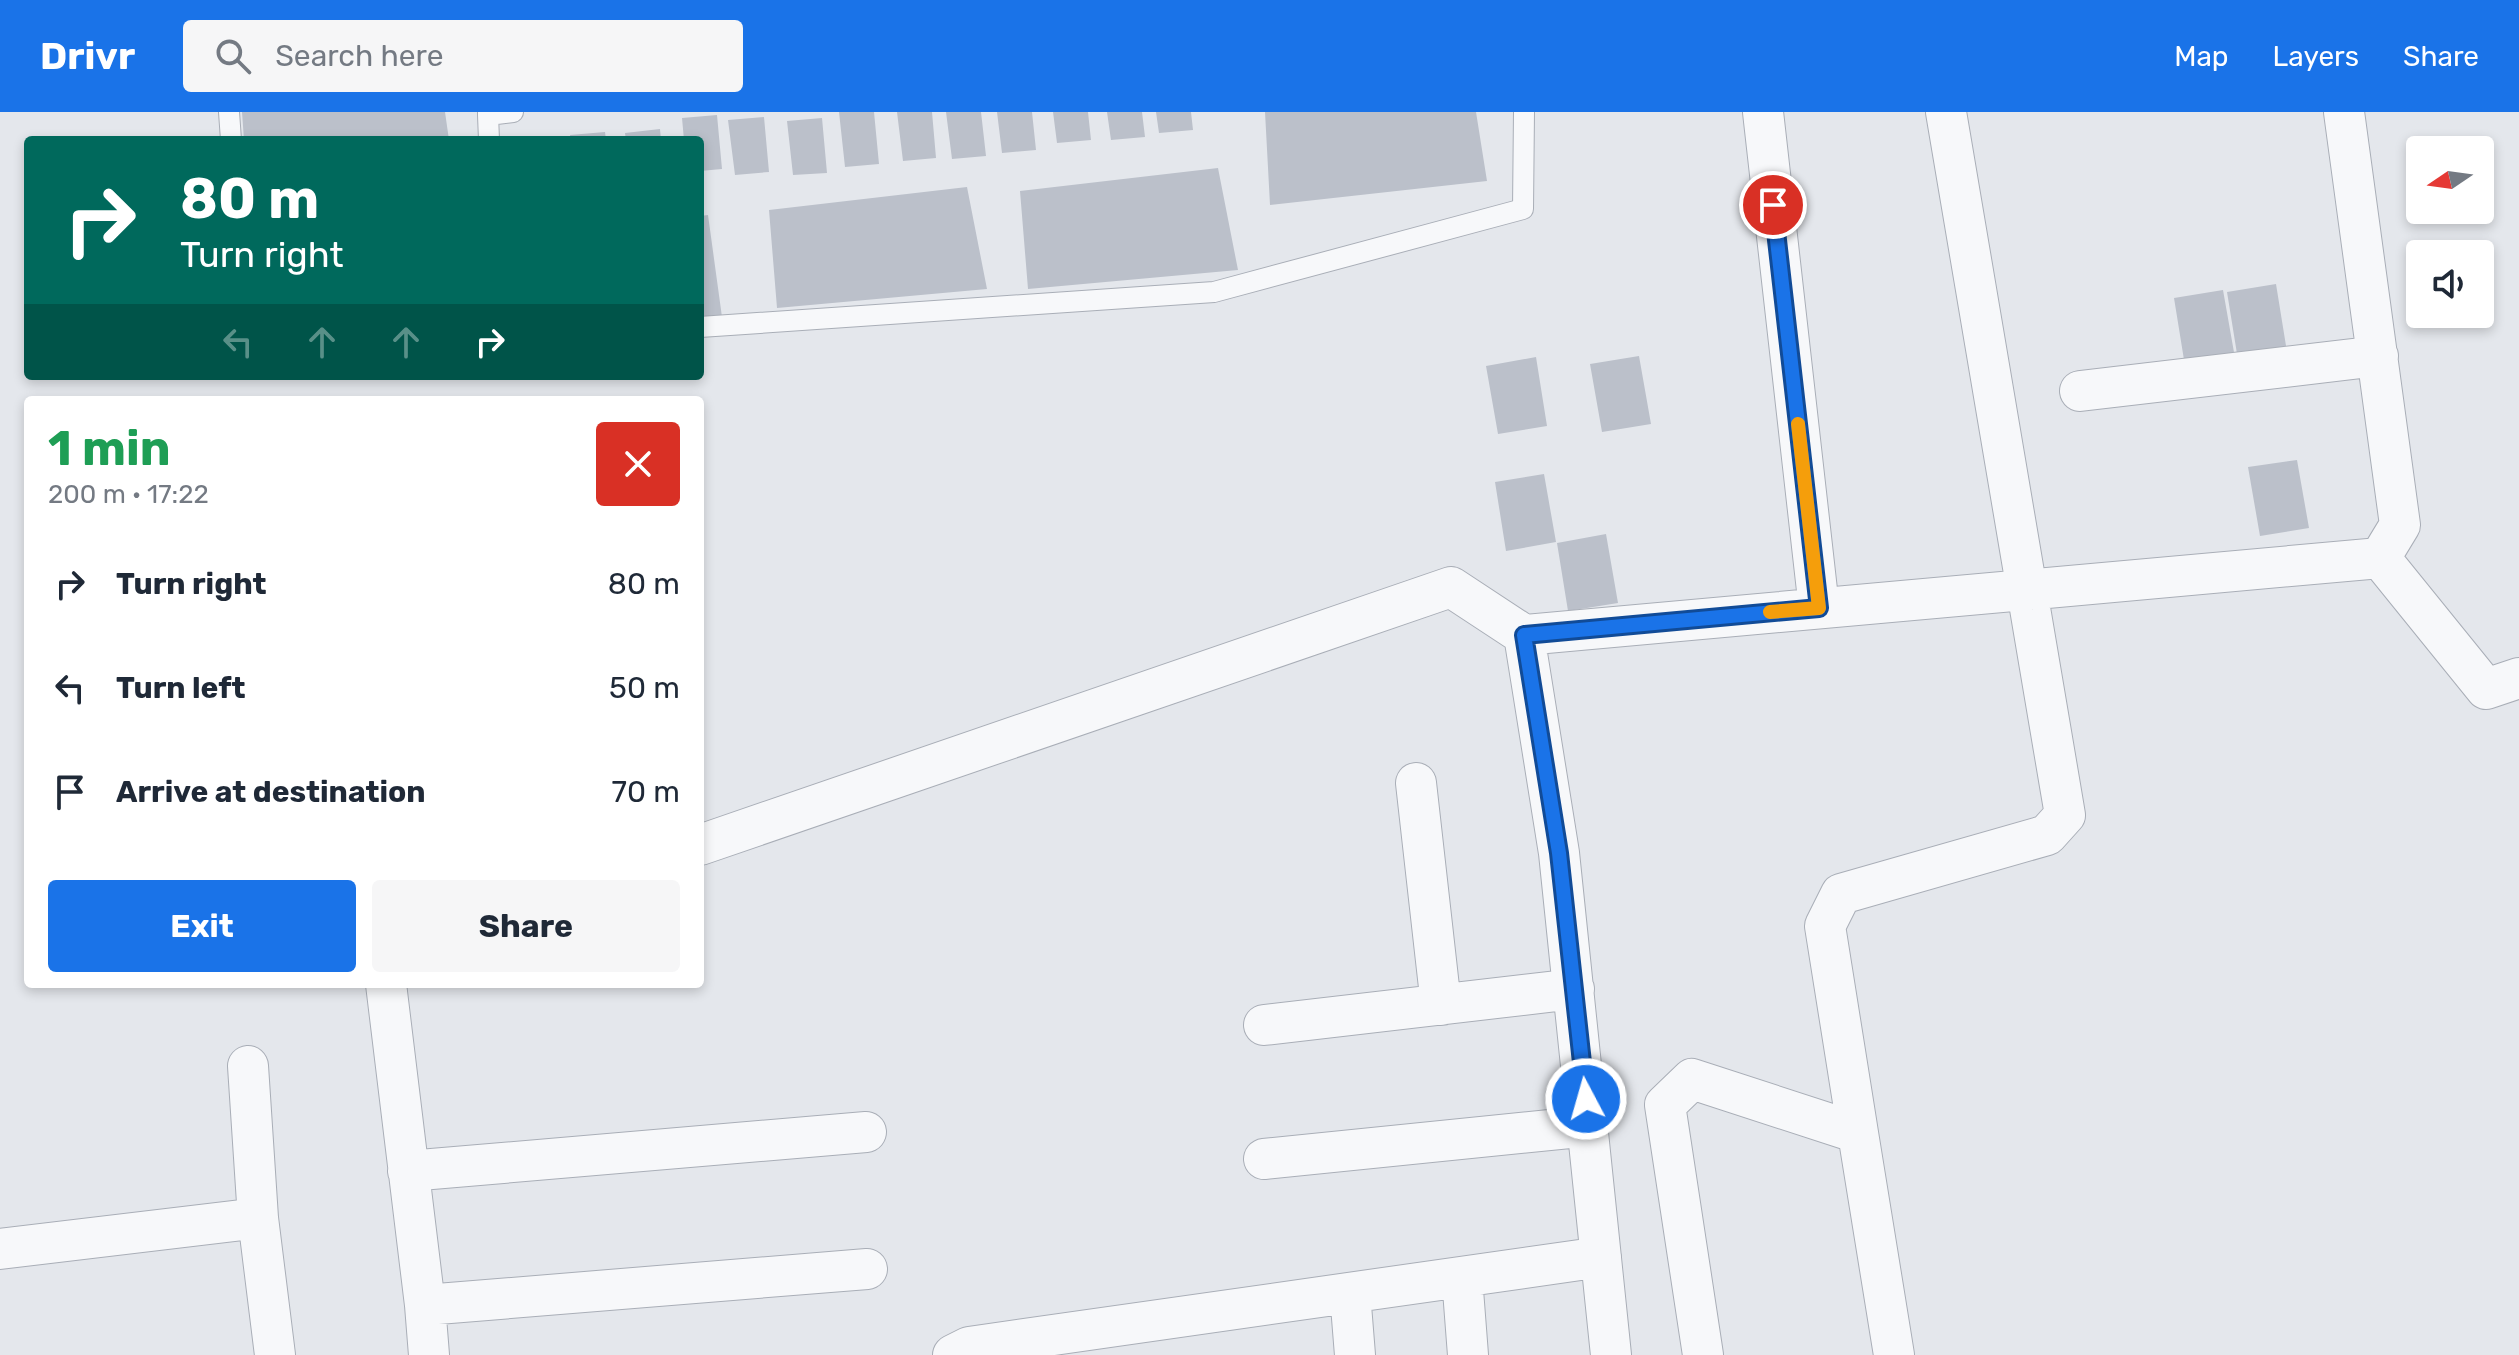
<!DOCTYPE html>
<meta charset="utf-8">
<style>
body{margin:0;font-family:Rubik,sans-serif;background:#f6f6f7;color:#1f2937;height:100vh;display:flex;flex-direction:column;font-size:30px;white-space:nowrap}
*{box-sizing:border-box;margin:0}
p{font-size:26px;color:#747a83}
.icon{flex:none;width:44px;height:44px;fill:none;stroke:currentColor;stroke-width:2;stroke-linecap:round;stroke-linejoin:round}
.map{position:relative;flex:1;overflow:hidden}
.side{position:absolute;left:24px;top:284px;width:680px;height:592px;display:flex;flex-direction:column;background:#fff;border-radius:8px;box-shadow:0 4px 12px #0003}
.side>*{flex:none}
.hud{position:absolute;left:24px;top:24px;width:680px;height:244px;border-radius:8px;box-shadow:0 4px 12px #0003;background:#00695c;color:#fff;overflow:hidden}
.needle{width:52px;rotate:257deg}
.controls{position:absolute;left:2406px;top:24px;display:grid;gap:16px}
.controls a{display:grid;place-items:center;width:88px;height:88px;border-radius:8px;background:#fff;box-shadow:0 4px 12px #0003;font-size:40px}
.pin{position:absolute;display:grid;place-items:center;width:68px;height:68px;color:#fff;margin:-34px;border:4px solid #fff;border-radius:50%;box-shadow:0 2px 8px #0007}
.me{position:absolute;width:88px;margin:-44px;rotate:354deg;stroke-linejoin:round;filter:drop-shadow(0 0 6px #0008)}
.turn{display:flex;align-items:center;gap:28px;height:168px;padding:0 24px;font-size:36px}
.turn .icon{width:104px;height:104px;stroke-width:2.5}
.turn b{display:block;font-size:56px;line-height:68px}
.lanes{display:flex;align-items:center;height:76px;padding:0 24px;background:#0003;justify-content:center;gap:40px;direction:ltr}
.lanes .off{opacity:.35}
.round{display:grid;place-items:center;flex:none;width:84px;height:84px;border-radius:8px;background:#f6f6f7}
.headline{display:flex;align-items:center;justify-content:space-between;height:136px;padding:0 24px}
h1{font-size:48px;font-weight:700;line-height:60px;color:#1e9e55}
.cta{display:flex;gap:16px;margin-top:auto;padding:16px 24px}
.cta a{flex:1;height:92px;border-radius:8px;background:#1a73e8;color:#fff;font-size:32px;font-weight:700;line-height:92px;text-align:center}
.cta a+a{background:#f6f6f7;color:#1f2937}
ul{padding:0;list-style:none}
li{display:flex;align-items:center;gap:24px;height:104px;padding:0 24px}
li div{flex:1}
li b{display:block;font-size:30px}
li em{font-style:normal}
header{display:flex;align-items:center;gap:48px;box-sizing:border-box;height:112px;padding:0 40px;background:#1a73e8;color:#fff}
header strong{font-size:38px}
nav{display:flex;gap:44px;margin-inline-start:auto;font-size:28px}
.search{width:560px;height:72px;background:#f6f6f7;display:flex;align-items:center;gap:20px;box-sizing:border-box;padding:0 28px;border-radius:8px;color:#747a83;font-size:30px}
.map>svg:first-child{display:block}
.building{fill:#bbc0ca}
.lines{fill:none;stroke-linecap:round;stroke-linejoin:round}
.service-casing{stroke:#a9aeb7;stroke-width:22}
.minor-casing{stroke:#a9aeb7;stroke-width:42}
.service{stroke:#f7f8fa;stroke-width:20}
.minor{stroke:#f7f8fa;stroke-width:40}
.route-casing{stroke:#114b97;stroke-width:20}
.route{stroke:#1a73e8;stroke-width:14}
.slow{stroke:#f59e0b;stroke-width:14}
</style>
<header>
<strong>Drivr</strong>
<div class="search"><svg class="icon" aria-label="search" viewBox="0 0 24 24"><circle cx="10" cy="10" r="6"/><path d="M15 15l6 6"/></svg>Search here</div>
<nav><a>Map</a><a>Layers</a><a>Share</a></nav>
</header>
<div class="map">
<svg width="2519" height="1243" viewBox="0 0 2519 1243">
<rect width="100%" height="100%" fill="#e4e7ec"/>
<path class="building" d="M242,0H445L449,28H244Z
M839,0H874L879,52L845,55Z
M897,0H932L936,46L903,49Z
M946,0H981L986,44L952,47Z
M997,0H1032L1036,38L1002,41Z
M1053,0H1088L1091,28L1057,31Z
M1107,0H1142L1145,25L1111,28Z
M1156,0H1191L1193,18L1159,21Z
M1265,0H1476L1487,69L1270,93Z
M717,3L722,57L700,59V28H684L682,6Z
M764,5L769,60L735,63L728,8Z
M822,6L827,61L793,63L787,9Z
M660,17L661,28H626L625,21Z
M605,20L606,28H571L570,23Z
M1218,56L1238,158L1028,177L1020,79Z
M967,75L987,177L777,196L769,98Z
M708,103L722,205L700,207V104Z
M2276,172L2287,240L2238,248L2227,180Z
M2223,178L2235,246L2185,254L2174,186Z
M1639,244L1651,312L1602,320L1590,252Z
M1536,245L1547,314L1498,322L1486,254Z
M2297,348L2309,416L2260,424L2248,355Z
M1544,362L1556,430L1506,439L1495,370Z
M1606,422L1618,491L1568,499L1557,431Z"/>
<g class="lines">
<g class="service-casing">
<path id="service" d="M229,0L231,28
M488,0V3L513,0
M488,3L489,28
M700,215L1214,180L1523,97L1524,0"/>
</g>
<g class="minor-casing">
<path id="minor" d="M1763,0L1819,496
M2080,279L2378,244
M2380,446L2486,577L2519,566
M1524,523L2380,446L2400,413L2344,0
M1416,671L1441,893
M700,733L1451,475L1524,523L1559,741L1611,1243
M386,872L425,1193
M1264,913L1574,877
M248,954L258,1106
M1858,1021L1825,814L1841,782L2047,723L2065,703L1946,0
M1264,1047L1589,1014
M408,1059L866,1020
M0,1137L258,1106L275,1243
M1462,1165L1468,1243
M1350,1181L1355,1243
M429,1243L425,1193L867,1157
M953,1243L969,1235L1601,1145
M1703,1243L1665,993L1692,967L1858,1021L1894,1243"/>
</g>
<use href="#service" class="service"/>
<use href="#minor" class="minor"/>
</g>
<g class="lines">
<g class="route-casing">
<path id="route" d="M1586,987L1559,741L1524,523L1819,496L1773,93"/>
</g>
<use href="#route" class="route"/>
<path class="slow" d="M1770,500L1819,496L1798,312"/>
</g>
</svg>
<div class="controls">
<a><svg class="needle" viewBox="-14 -14 28 28"><path d="M0-13l5 13h-10z" fill="#e53935"/><path d="M0 13l5-13h-10z" fill="#747a83"/></svg></a>
<a><svg class="icon" aria-label="sound" viewBox="0 0 24 24"><path d="M4 9h4l5-4v14l-5-4H4zM17 9q2 3 0 6"/></svg></a>
</div>
<div class="pin" style="left:1773px;top:93px;background:#d93025"><svg class="icon" aria-label="arrive" viewBox="0 0 24 24"><path d="M6 21V4h12l-3 4 3 4H6"/></svg></div>
<svg class="me" style="left:1586px;top:987px" viewBox="-20 -20 40 40"><circle r="17" fill="#1a73e8" stroke="#fff" stroke-width="3"/><path d="M0-11L8 9 0 5-8 9z" fill="#fff"/></svg>
<div class="hud">
<div class="turn"><svg class="icon" aria-label="right" viewBox="0 0 24 24"><path d="M7 20v-9h11M14 6l5 5-5 5"/></svg><div><b>80 m</b>Turn right</div></div>
<div class="lanes"><svg class="icon off" aria-label="left" viewBox="0 0 24 24"><path d="M17 20v-9H6M10 6l-5 5 5 5"/></svg><svg class="icon off" aria-label="ahead" viewBox="0 0 24 24"><path d="M12 20V5M6 11l6-6 6 6"/></svg><svg class="icon off" aria-label="ahead" viewBox="0 0 24 24"><path d="M12 20V5M6 11l6-6 6 6"/></svg><svg class="icon" aria-label="right" viewBox="0 0 24 24"><path d="M7 20v-9h11M14 6l5 5-5 5"/></svg></div>
</div>
<section class="side">
<div class="headline"><div><h1>1 min</h1><p>200 m · 17:22</p></div><a class="round" style="background:#d93025;color:#fff"><svg class="icon" aria-label="close" viewBox="0 0 24 24"><path d="M6 6l12 12M18 6L6 18"/></svg></a></div>
<ul>
<li><svg class="icon" aria-label="right" viewBox="0 0 24 24"><path d="M7 20v-9h11M14 6l5 5-5 5"/></svg><div><b>Turn right</b></div><em>80 m</em></li>
<li><svg class="icon" aria-label="left" viewBox="0 0 24 24"><path d="M17 20v-9H6M10 6l-5 5 5 5"/></svg><div><b>Turn left</b></div><em>50 m</em></li>
<li><svg class="icon" aria-label="arrive" viewBox="0 0 24 24"><path d="M6 21V4h12l-3 4 3 4H6"/></svg><div><b>Arrive at destination</b></div><em>70 m</em></li>
</ul>
<div class="cta"><a>Exit</a><a>Share</a></div>
</section>
</div>
